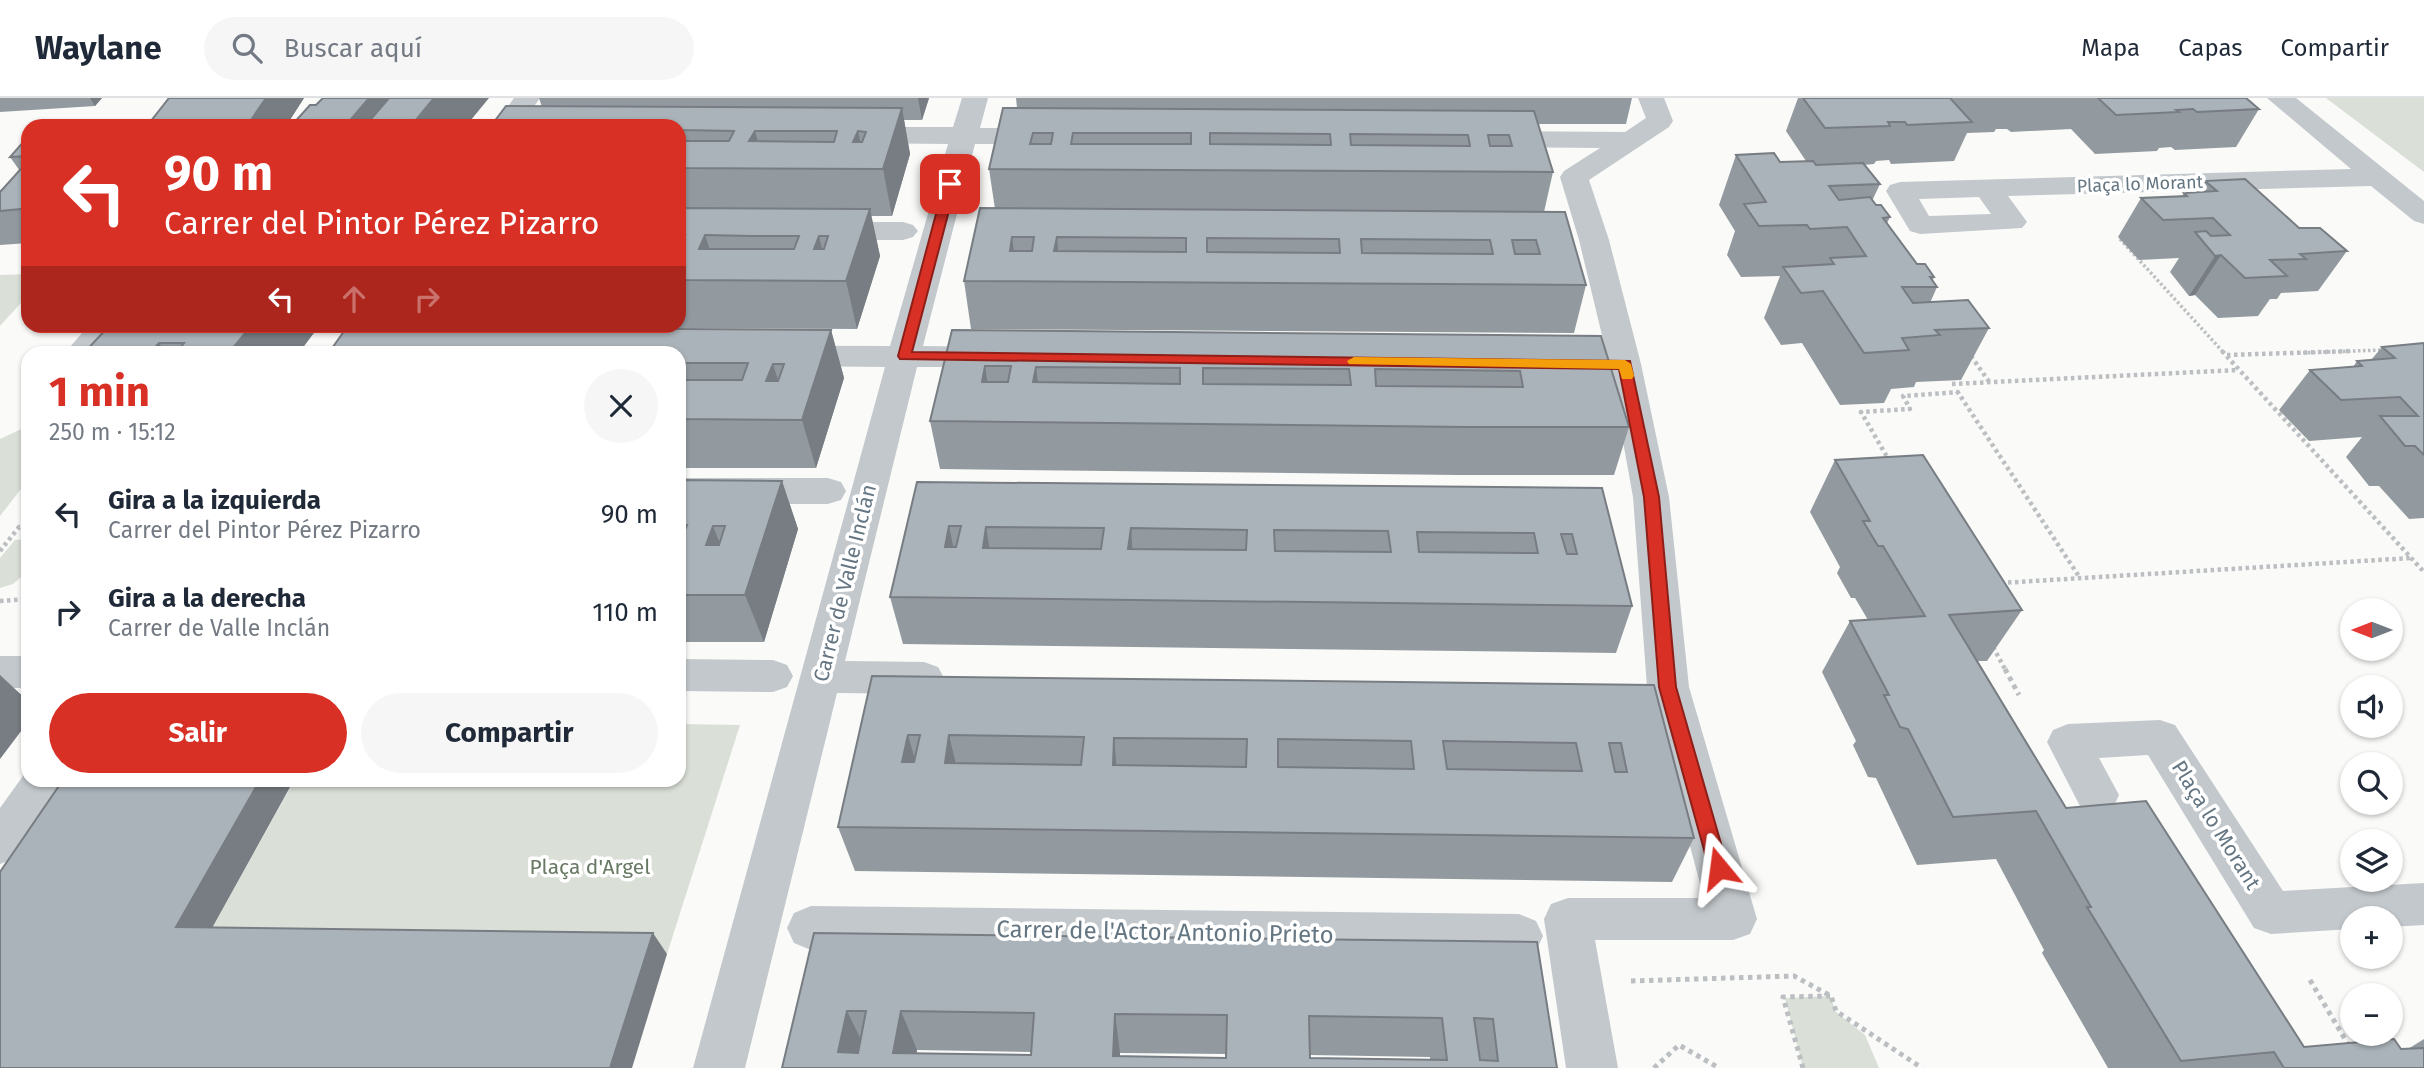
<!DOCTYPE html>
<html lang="es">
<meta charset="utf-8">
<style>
body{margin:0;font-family:"Fira Sans",sans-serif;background:#f6f6f7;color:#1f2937;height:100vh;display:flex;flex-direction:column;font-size:26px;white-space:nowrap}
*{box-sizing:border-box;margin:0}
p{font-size:23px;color:#747a83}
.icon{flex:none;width:38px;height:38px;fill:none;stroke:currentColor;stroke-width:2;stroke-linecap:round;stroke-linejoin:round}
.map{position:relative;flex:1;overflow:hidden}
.panel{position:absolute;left:21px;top:248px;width:665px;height:441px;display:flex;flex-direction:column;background:#fff;border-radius:21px;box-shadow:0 2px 5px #0004}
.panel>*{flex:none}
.banner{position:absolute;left:21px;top:21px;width:665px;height:214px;border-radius:21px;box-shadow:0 2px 5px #0004;background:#d93025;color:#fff;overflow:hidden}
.needle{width:46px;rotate:270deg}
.controls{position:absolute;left:2340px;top:500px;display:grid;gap:14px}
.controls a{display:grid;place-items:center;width:63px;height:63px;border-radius:50%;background:#fff;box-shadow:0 2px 5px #0004;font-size:35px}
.pin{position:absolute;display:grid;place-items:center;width:60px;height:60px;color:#fff;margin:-30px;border-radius:14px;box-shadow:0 4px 10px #0006}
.me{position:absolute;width:77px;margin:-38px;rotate:344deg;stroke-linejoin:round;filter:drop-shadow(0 0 5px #0008)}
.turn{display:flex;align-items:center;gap:24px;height:147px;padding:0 28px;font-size:32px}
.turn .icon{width:91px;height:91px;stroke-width:2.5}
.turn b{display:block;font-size:49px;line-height:60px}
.lanes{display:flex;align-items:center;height:66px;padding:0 28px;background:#0003;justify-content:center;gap:35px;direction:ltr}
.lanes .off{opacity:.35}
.round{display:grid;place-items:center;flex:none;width:74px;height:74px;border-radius:37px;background:#f6f6f7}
.overview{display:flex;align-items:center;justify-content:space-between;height:119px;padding:0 28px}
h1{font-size:42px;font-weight:700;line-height:52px;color:#d93025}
.button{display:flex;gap:14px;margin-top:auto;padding:14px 28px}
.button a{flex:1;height:80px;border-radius:42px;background:#d93025;color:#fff;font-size:28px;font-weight:700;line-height:80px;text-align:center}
.button a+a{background:#f6f6f7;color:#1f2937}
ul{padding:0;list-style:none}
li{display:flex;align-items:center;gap:21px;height:98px;padding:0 28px}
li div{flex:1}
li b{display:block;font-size:26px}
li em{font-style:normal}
header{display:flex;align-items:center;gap:42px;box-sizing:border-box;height:98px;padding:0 35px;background:#fff;border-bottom:2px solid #e0e1e3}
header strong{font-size:33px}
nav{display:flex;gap:38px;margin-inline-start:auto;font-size:24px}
.search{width:490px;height:63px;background:#f6f6f7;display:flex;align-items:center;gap:18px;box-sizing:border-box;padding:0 24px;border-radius:38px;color:#747a83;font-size:26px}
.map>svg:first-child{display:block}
.green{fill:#dadfd7}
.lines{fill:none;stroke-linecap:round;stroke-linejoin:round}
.path-far2{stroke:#bbbfc2;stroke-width:3.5;stroke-dasharray:2.5 2.5;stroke-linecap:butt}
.path-far1{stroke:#bbbfc2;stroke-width:4.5;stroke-dasharray:3.5 3.5;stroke-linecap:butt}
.path{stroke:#bbbfc2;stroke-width:5;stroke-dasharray:4.5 4.5;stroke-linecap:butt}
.minor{fill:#c3c8cc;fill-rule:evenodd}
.wall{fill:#929a9f;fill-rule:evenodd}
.shaded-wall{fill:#777d82}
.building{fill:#aab3b9;stroke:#777d82;stroke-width:2;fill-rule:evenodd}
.route{fill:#d93025;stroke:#8d1f18;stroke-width:2}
.slow{fill:#f59e0b}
.labels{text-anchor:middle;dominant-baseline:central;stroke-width:7;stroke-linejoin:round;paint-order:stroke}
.far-street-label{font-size:18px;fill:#657683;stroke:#fff}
.street-label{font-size:21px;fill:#657683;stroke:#fff}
.park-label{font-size:21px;fill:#687a64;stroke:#fff}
.near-street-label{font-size:24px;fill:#657683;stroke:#fff}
</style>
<header>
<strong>Waylane</strong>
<div class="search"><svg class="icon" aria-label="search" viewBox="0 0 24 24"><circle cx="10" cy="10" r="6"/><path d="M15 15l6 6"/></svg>Buscar aquí</div>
<nav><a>Mapa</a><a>Capas</a><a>Compartir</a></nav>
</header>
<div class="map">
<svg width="2424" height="970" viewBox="0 0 2424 970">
<rect width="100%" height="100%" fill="#fafaf8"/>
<path class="green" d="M2326,0H2424V74Z
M28,176V197L0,228V177Z
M28,328V382L0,418V341Z
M28,441V473L13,486L0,490V460L15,442Z
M679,626L740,627L667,856L201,850L294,683L679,682Z
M1830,898L1836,914L1865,937L1879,970H1803L1785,900Z"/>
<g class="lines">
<path class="path-far2" d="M2120,141L2224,255
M2298,255L2382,252"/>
<path class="path-far1" d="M2222,253L2424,474
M2227,257L2353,253
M1971,258L1990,285
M1952,286L2238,272
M1957,293L2080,480
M1890,364L1861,314L1910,311L1903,298L1958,294
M0,453L19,429H28
M2001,485L2411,460
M0,503L28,501
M1993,549L2006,573"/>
<path class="path" d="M2005,571L2019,597
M2310,882L2349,948
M1631,883L1794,878L1831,898L1836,913L1922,970
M1654,970L1679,947L1719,970
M1803,970L1783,899L1830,898"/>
<path class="minor" d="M514,0H540L520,28H494Z
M962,0H988L980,30H1048L1058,32L1061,38L1058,44L1048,46H975L923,248L1000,249L1012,252L1016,259L1012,266L1000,269H917L845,563L924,564L938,569L944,580L938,591L924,596L837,595L745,970H693L885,269L679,267V256H664L667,250L679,247L890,248L948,46L856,45L846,43L843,37L846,31L856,29H953Z
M1638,0H1664L1673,23L1669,29L1589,82L1609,142L1641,266L1669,399L1689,589L1757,821L1750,836L1733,842H1595L1618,970H1566L1544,821L1551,806L1568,800H1704L1647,589L1633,399L1609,266L1579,142L1560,79L1564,73L1600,50L1490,49L1480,47L1476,41L1480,35L1490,33L1625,34L1646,20Z
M2267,0H2296L2424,103V126L2414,123L2371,88L2008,98L2027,124L2022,130L1920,136L1910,133L1886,93L1890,87L1900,84L2351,71ZM1979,99L1991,116L1929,118L1919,101Z
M821,124H903L913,127L918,133L913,139L903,142H821L811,139L806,133L811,127Z
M88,228H121L98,256H64Z
M679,380H828L841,384L846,393L841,402L828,406H679Z
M0,558H28V590H0Z
M679,561L773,562L787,567L793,578L787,589L773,594L679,593Z
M2160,622L2175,627L2283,793L2424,785V827L2390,829V821H2352V831L2271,836L2254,830L2148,657L2099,660L2119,697L2113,710L2097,716L2081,710L2047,644L2053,632L2068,626Z
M28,671V682H67L16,760L0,766V710Z
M811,808L1519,816L1536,823L1543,838L1536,853L1519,860L811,852L794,845L787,830L794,815Z"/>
</g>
<path class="wall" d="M0,0H102L95,8L0,14Z
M304,0L286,28H147Z
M539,0H929L922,22H904L910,56L892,118H871L880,158L857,231L408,229V228H679V28L542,9Z
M1016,0H1632L1626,26H1538L1553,74L1544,114L1586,187L1574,235L971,231L964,183L995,111L989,71L1017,10Z
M1798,0H2246L2259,11L2236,49L2175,52L2171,49L2159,50L2157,53L2095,56L2071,31L2011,34L2007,31H1996L1994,34L1967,35L1954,63L1891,66L1889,62L1876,63L1874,66L1864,67L1880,86L1872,103L1876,107L1890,119L1887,125L1917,166L1934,179L1933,182L1937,189L1930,205L1989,230L1961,282L1916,284L1914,289L1891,291L1884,305L1840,307L1802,245L1781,247L1764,220L1780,178L1741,179L1727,157L1735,133L1719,107L1736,57L1780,64L1806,63L1786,33Z
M28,41V145L0,147V93H1L20,73L10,59Z
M2205,83L2299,130L2347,153L2318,193L2281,195L2277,201H2270L2258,218L2218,220L2195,197L2189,198L2170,174L2179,160L2139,162L2118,139L2141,100L2182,98L2184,95L2199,94Z
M109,228H319L298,256H83Z
M831,232L844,280L816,370H679V256Z
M952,232L1601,238L1629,329L1614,377H1456L940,371L930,323Z
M2424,245V420L2409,421L2379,388H2369L2346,359L2362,339L2309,343L2279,312L2310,272L2353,269L2357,263L2371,262L2382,249Z
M1835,362L2022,512L1987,563H1978L2066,710L2304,949L2408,951L2424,941V970H2108L2042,855L2044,852L1996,761L1917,767L1876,680L1868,679L1853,647L1856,643L1822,574L1850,523L1868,522L1855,500H1851L1837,475L1840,469L1810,414Z
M679,382L782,383L798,431L764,544H679Z
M917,384L1602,390L1632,508L1616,555L903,546L890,499Z
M872,578L1654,587L1694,740L1672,784L855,773L838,729Z
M814,835L1537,844L1557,970H782ZM917,952L1031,954V957L916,956ZM1120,955L1226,956V960L1120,958ZM1310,957L1430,959V962L1310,960Z"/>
<path class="shaded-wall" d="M90,0H102L95,8Z
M266,0H304L286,28H254L251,22Z
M369,0H402L412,21L352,20Z
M434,0H489L466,28H411Z
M918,0H929L922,22Z
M902,10L910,56L892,118L883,71Z
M755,33L765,70L749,43Z
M858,33L865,67L853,44Z
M28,103V120L21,111Z
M870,111L880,158L857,231L846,183Z
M705,137L720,183L699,151Z
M819,138L828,175L814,151Z
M1012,139L1018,184L1010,153Z
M1057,139L1061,184L1054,153Z
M2221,157L2195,197L2189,198L2215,158Z
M251,228H319L298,256H228Z
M831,232L844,280L816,370L802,322Z
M159,245L167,256H149Z
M773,266L788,314L766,283Z
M985,268L992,316L982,284Z
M1036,269L1042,317L1033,284Z
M782,383L798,431L764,544L745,497Z
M713,428L732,476L706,447Z
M949,428L959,476L945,449Z
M986,429L994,477L983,450Z
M1131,430L1134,478L1128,451Z
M0,577L28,603V624L0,661Z
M908,637L921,683L902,664Z
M949,637L960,683L945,665Z
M1114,640L1118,685L1113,667Z
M260,682H294L201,850L176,829Z
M653,835L667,856L632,970H610Z
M847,913L866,952L862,970L838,954Z
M901,913L917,952L914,970L893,955Z
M1115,916L1120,955L1119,970L1113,958Z"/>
<path class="building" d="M169,0H266L251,22L181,24L178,28H147Z
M323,0H369L352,20H372L389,0H434L411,28H291L310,7H316Z
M1803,0H1950L1972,24L1907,27L1905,24H1888L1890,28L1825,30Z
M2098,0H2246L2259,11L2197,14L2193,11L2176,12L2179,14L2116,17Z
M506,8L902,10L883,71L679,70V43H729L734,33L679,32V28H491ZM755,33H837L834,44L749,43ZM858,33L866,34L862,44H853Z
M1003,10L1534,13L1553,74L989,71ZM1033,35H1053L1051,46H1030ZM1073,35H1191V46H1071ZM1210,35L1330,36L1331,47L1210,46ZM1350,36L1468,37L1470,48L1351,47ZM1488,37H1509L1512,48H1490Z
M26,41H28V58L10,59Z
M1774,55L1780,64L1813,63L1816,67L1863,65L1880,86L1829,88L1839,102L1870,99L1876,107H1881L1890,119L1883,120L1917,166H1925L1934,179H1930L1937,189H1902L1913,205L1968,202L1989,230L1935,232L1940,237L1902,240L1909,252L1864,255L1823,193L1801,195L1783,169L1834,166L1830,160L1866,158L1847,129L1810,131L1807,127L1759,128L1744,106L1766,104L1736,57Z
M28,63V103L21,111L0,113V93H1Z
M2245,81L2299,130H2320L2347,153L2300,156L2306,161L2270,162L2287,178L2245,180L2221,157L2215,158L2195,134L2206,133L2211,138L2230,137L2213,120L2163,122L2141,100L2187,98L2184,95L2217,93L2205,83Z
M679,110L870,111L846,183L679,182V148L685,137H679ZM705,137L751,138H799L794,151H699ZM819,138H828L824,151H814Z
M980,110L1565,114L1586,187L964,183ZM1012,139H1034L1032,153H1010ZM1057,139L1186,140V154L1054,153ZM1207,140L1339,141L1340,155L1207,154ZM1361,141L1490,142L1493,156L1362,155ZM1512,142H1536L1540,156H1515Z
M109,228H251L228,256H175L184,245H159L149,256H83Z
M347,229L831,232L802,322L679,321V282H742L748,265H679V256H328ZM773,266H784L778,283H766Z
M952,232L1601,238L1629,329H1465L930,323ZM985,268H1011L1008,284H982ZM1036,269L1180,270V286L1033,284ZM1203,270L1349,271L1351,287L1203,286ZM1375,271L1520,273L1523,289L1376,288Z
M2424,245V357L2415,348H2405L2380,318H2418L2400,299L2341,302L2310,272L2362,268L2357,263L2395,260L2382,249Z
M1923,357L2022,512L1949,517L2066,710L2146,703L2304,949L2394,941L2401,951L2424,950V970H2284L2274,954L2181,963L2087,809H2091L2036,713L1953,719L1908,631L1900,629L1884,597H1889L1850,523L1925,518L1883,448H1878L1863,423H1870L1835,362Z
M679,382L782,383L745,497H679V447L687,427H679ZM713,428H725L719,447H706Z
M917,384L1602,390L1632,508L890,499ZM949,428H961L956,449H945ZM986,429L1104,430L1101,451L983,450ZM1131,430L1247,432L1246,452L1128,451ZM1274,432L1388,433L1391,454L1275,453ZM1417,434L1534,435L1538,455L1419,454ZM1561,436H1572L1577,456H1567Z
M872,578L1654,587L1694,740L838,729ZM908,637H920L914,664H902ZM949,637L1084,639L1081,667L945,665ZM1114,640L1247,641L1246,669L1113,667ZM1278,641L1411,643L1414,671L1278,669ZM1443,643L1576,645L1582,673L1447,671ZM1609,645H1621L1627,674H1615Z
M63,682H260L176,829L653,835L610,970H0V774Z
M814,835L1537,844L1557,970H782ZM847,913H866L858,955L838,954ZM901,913L1034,915L1031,957L893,955ZM1115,916L1227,917L1226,960L1113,958ZM1309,918L1442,920L1447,962L1310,960ZM1474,920L1493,921L1498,963L1480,962Z"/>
<path class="route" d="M950,82L956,86L912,254L1630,263L1659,399L1676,589L1728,770L1725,776L1719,778L1712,776L1709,770L1659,589L1644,399L1619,271L900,261L898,258L944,86Z"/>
<path class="slow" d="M1354,259L1625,262L1631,266L1634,278L1632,281H1622L1619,271L1349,266L1347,263Z"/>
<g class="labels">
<g class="far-street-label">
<text transform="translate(2140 86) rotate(-2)">Plaça lo Morant</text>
</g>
<g class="street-label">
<text transform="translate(845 485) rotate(-76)">Carrer de Valle Inclán</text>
<text transform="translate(2216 727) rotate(58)">Plaça lo Morant</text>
</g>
<g class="park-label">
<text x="590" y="769">Plaça d'Argel</text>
</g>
<g class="near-street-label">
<text transform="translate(1165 834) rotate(1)">Carrer de l'Actor Antonio Prieto</text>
</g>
</g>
</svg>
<div class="controls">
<a><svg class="needle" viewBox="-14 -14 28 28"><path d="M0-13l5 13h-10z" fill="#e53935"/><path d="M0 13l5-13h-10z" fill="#747a83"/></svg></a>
<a><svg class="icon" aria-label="sound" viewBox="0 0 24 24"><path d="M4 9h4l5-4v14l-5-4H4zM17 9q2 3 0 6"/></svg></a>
<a><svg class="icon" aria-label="search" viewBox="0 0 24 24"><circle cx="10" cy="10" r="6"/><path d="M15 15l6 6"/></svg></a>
<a><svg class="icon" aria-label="layers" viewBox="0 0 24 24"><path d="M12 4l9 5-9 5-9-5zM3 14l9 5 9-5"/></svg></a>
<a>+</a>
<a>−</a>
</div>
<div class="pin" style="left:950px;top:86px;background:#d93025"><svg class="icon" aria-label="arrive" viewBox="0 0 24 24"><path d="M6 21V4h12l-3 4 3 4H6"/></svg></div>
<svg class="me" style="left:1719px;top:770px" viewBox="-20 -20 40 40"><path d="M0-17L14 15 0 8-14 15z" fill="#d93025" stroke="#fff" stroke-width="4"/></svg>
<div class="banner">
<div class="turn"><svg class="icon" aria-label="left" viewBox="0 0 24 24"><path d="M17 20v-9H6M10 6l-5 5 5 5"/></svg><div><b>90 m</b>Carrer del Pintor Pérez Pizarro</div></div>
<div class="lanes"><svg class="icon" aria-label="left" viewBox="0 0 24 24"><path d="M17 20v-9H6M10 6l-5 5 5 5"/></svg><svg class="icon off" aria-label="ahead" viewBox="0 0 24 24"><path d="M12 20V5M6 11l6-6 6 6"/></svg><svg class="icon off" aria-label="right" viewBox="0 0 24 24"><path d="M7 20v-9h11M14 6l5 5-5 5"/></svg></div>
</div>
<section class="panel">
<div class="overview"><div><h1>1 min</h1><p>250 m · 15:12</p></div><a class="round"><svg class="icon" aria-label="close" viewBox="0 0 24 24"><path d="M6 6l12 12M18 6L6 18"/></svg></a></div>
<ul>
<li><svg class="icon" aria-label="left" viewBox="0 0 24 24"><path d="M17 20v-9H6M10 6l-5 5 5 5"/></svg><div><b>Gira a la izquierda</b><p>Carrer del Pintor Pérez Pizarro</p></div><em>90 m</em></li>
<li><svg class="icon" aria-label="right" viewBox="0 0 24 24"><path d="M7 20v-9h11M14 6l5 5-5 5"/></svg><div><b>Gira a la derecha</b><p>Carrer de Valle Inclán</p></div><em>110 m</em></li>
</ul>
<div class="button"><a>Salir</a><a>Compartir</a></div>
</section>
</div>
